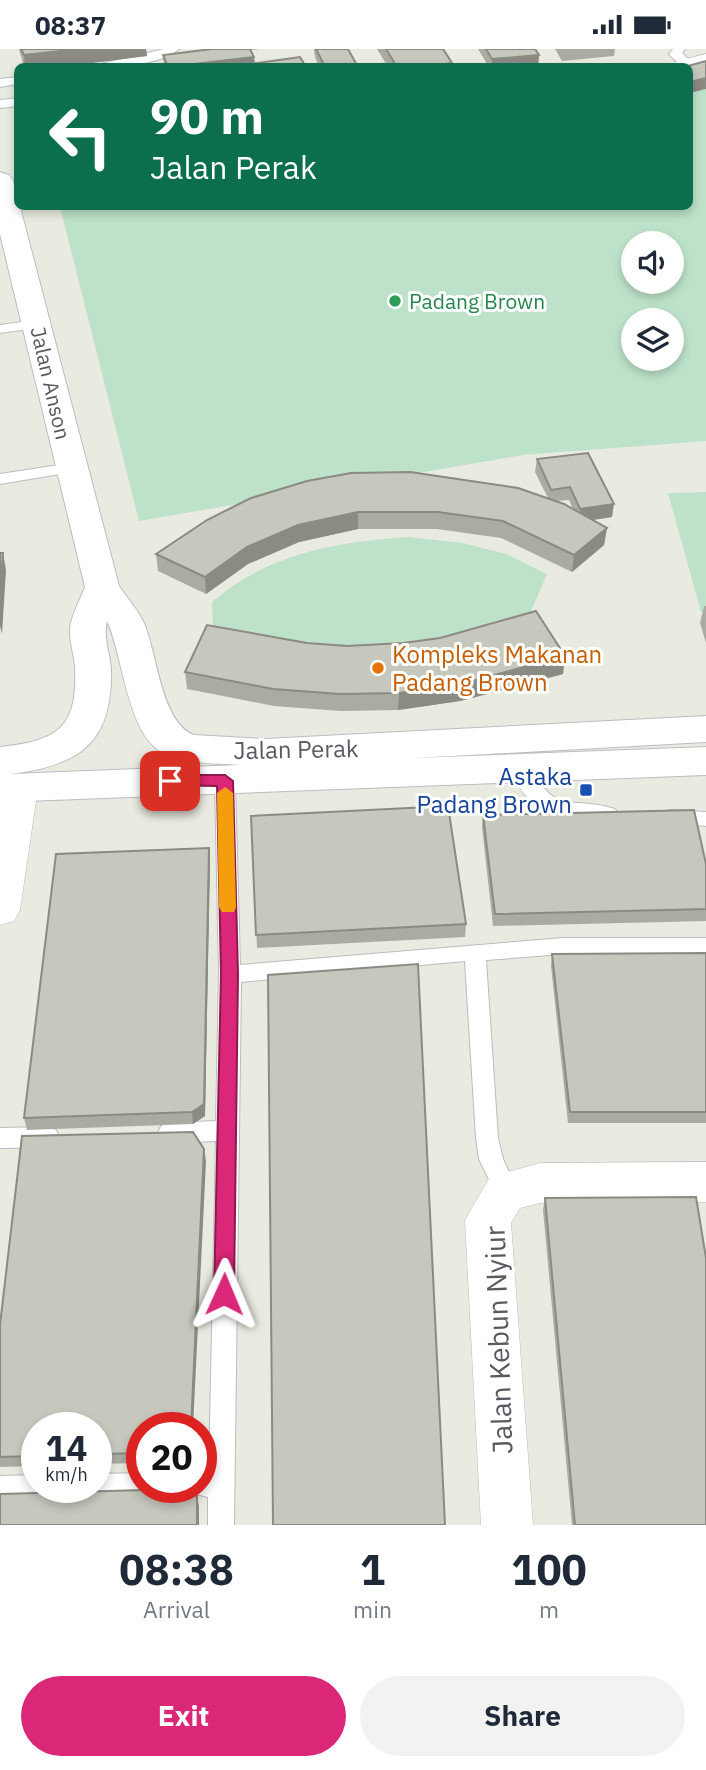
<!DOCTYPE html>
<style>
body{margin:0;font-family:"IBM Plex Sans",sans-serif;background:#f2f2f3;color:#1f2937;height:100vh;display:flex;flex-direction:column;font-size:26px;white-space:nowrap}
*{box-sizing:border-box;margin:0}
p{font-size:23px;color:#747a83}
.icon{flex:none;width:38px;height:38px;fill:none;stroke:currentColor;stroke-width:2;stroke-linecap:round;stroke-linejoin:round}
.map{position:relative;height:1476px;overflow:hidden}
.panel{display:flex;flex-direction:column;background:#fff;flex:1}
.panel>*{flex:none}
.banner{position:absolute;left:14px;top:14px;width:679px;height:147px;border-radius:10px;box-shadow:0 4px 10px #0003;background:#0b6e4f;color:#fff;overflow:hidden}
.tools{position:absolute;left:621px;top:182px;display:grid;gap:14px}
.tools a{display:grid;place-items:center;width:63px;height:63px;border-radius:50%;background:#fff;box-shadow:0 4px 10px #0003;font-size:35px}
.speed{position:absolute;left:21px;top:1363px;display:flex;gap:14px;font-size:35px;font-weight:700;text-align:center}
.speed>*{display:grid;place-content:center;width:91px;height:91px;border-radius:50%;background:#fff;box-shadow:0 4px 10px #0003;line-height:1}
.speed small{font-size:18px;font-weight:400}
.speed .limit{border:10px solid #d22;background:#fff;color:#111}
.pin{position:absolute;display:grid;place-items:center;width:60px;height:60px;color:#fff;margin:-30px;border-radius:14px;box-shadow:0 4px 10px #0006}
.me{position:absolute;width:77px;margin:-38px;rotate:1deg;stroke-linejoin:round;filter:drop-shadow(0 0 5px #0008)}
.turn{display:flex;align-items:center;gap:24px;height:147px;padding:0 21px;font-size:32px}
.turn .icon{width:91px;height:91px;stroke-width:2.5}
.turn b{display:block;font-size:49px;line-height:60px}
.eta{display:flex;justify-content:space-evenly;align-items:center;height:119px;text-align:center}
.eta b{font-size:42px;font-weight:700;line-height:49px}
.button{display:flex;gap:14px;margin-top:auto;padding:14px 21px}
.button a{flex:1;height:80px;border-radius:42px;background:#db2777;color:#fff;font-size:28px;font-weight:700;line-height:80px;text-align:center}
.button a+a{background:#f2f2f3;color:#1f2937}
.status{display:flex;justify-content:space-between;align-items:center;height:49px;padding:0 35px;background:#fff;direction:ltr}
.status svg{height:19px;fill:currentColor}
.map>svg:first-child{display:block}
.green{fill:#bde2c9;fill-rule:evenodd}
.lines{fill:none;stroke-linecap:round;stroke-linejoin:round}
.lane-casing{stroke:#bbbbc2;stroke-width:2}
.street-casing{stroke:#bbbbc2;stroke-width:1}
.secondary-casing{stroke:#bbbcc4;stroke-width:2}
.lane{fill:#fff;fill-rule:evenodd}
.street{fill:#fff;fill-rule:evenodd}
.secondary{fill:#fff;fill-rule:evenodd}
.wall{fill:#aaaba3;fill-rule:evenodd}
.shaded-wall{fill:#8b8b84}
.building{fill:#c6c7bd;stroke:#8b8b84;stroke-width:2}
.route{fill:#db2777;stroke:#8e194d;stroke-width:2}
.slow{fill:#f59e0b}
.leisure-dot{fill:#2e9e5b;stroke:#fff;stroke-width:2.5}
.food-dot{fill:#e8710a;stroke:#fff;stroke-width:2.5}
.transit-dot{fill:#1a4fb4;stroke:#fff;stroke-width:2.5}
.labels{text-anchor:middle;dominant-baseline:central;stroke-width:6;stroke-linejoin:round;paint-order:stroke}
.far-leisure-label{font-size:21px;fill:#27864d;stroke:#fff;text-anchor:start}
.far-street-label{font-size:21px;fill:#595a61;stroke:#fff}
.food-label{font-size:24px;fill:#c56008;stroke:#fff;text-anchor:start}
.street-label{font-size:24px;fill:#595a61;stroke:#fff}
.transit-label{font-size:24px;fill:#164399;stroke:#fff;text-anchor:end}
.near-street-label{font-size:28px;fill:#595a61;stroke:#fff}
</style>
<div class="status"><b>08:37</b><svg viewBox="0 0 49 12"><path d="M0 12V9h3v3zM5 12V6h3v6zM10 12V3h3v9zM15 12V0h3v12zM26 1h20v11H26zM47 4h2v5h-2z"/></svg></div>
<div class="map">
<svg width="706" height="1476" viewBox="0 0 706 1476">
<rect width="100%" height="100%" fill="#eaebe0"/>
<path class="green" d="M706,40V392L523,406L139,472L60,158H690V44ZM634,194H672V233H634ZM634,271H672V310H634Z
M706,443V563H701L668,444Z
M408,488L463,494L506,505L547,525L526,574C476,586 425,600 373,601C319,603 265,589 213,579L212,553C269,504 336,493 408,488Z"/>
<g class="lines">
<g class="lane-casing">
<path id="lane" d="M164,0H179C159,17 114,18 88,18Z
M673,0H685L682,4L693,14V18C685,19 676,13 669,5Z
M18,28V35L0,38V30Z
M18,49V57L0,59V51Z
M37,271L44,275L42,278L0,284V276Z
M72,414L80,419L78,422L0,435V425Z
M521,714L528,716C559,770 568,745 615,760L618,765L615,770C591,778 547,769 529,750C520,742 516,731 511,721L514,716Z
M225,725L232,727L235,732L240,916L563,889H706V905H563L486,911L498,1089L503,1110L518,1142L514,1149L506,1152L498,1149L479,1110L476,1089L465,912L241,933L234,1476H208V1448L192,1444L189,1438H201V1422H209L216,1092L169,1094L161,1091L158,1084L161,1077L169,1074L216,1072L219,925L215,732L218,727Z
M670,761L706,763V777L663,773L660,768L663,763Z
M48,1078L56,1081L59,1088L56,1095L48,1098L0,1099V1079Z
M142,1424V1438H155L151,1446C134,1454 104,1455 87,1447L83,1438H96V1425Z
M37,1426V1438H78L74,1447L65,1451L0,1453V1427Z"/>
</g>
<g class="street-casing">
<path id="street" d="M706,5V19L690,23V18H672L675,13Z
M20,725L33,728L38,738L20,861L14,872L0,876V747L7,728Z
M706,1113V1153L540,1154L520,1159L511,1174L533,1476H481L465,1171L490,1128L540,1114Z"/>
</g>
<g class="secondary-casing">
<path id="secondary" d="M0,123L9,126L13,131L18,158H20L119,537C127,549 138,561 144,574C157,604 161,674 194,686L265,690L706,667V693L415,709L706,698V726L0,753V698C58,692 78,679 75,617C74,605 69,592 70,579C72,565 80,551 85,538L0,185ZM107,572C123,606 127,682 160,702C183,716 215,714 240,716L10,725C79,717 113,694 111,620C110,604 103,589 107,572Z"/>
</g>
<use href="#lane" class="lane"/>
<use href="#street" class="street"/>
<use href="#secondary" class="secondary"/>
</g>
<path class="wall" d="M19,0H146L147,7L59,18H24Z
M202,0H260L251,1L254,8L255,15L306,18H164L163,6L203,1Z
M314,0H348L358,18H319L315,8Z
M377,0H443L452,14V18H388Z
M478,0H535L539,6L538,17L489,18Z
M555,0H615L614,7L562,12Z
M537,410L612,468L592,471L607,479L604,496L572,523L501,489L437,480H358L299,493L248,515L206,545L158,522L156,505L207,471L548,449L535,423ZM569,451L573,460L556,452Z
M704,557H706V594L700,574Z
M307,594L565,607L563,625L460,652L398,661L341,662L274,657L187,640L185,623Z
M483,766L706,815V872L493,877L482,778Z
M251,767L466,875L465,888L257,899Z
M209,799L210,811L205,1067L193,1075L27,1081L24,1069Z
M706,904V1074H568L551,917L552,905Z
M206,1112L142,1379V1414L96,1415V1379H37V1417L0,1418V1276Z
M545,1149L706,1476H572L543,1161Z"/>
<path class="shaded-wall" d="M78,0H146L147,7L59,18H25L24,6Z
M539,6L538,17L492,18V10Z
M254,8L255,18H172Z
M452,14V18H422Z
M706,29V40L690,44V33Z
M614,455L612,468L579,473L580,460Z
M358,463V480L299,493L248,515L206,545L205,528L247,498L298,476Z
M607,479L604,496L572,523L574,506Z
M3,504L6,521L2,585L0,577V543Z
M565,607L563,625L460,652L398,661L399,644Z
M209,799L210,811L205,1067L193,1075L192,1063Z
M204,1100L206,1112L193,1379H191Z
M197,1447L199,1457V1476H197Z"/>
<path class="building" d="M21,0H78L24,6Z
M212,0H250L254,8L168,18L163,6Z
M316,0H348L358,18H325Z
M386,0H443L452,14L422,18H397Z
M486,0H535L539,6L492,10Z
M300,8L306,18L236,17Z
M706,12V29L690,33V18H684Z
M588,404L614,455L580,460L570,438L551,441L537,410Z
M410,423L518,439L564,455L607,479L574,506L503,472L438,463H358L298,476L247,498L205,528L156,505L207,471L251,449L307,432L351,424Z
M0,504H3L0,543Z
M536,562L565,607L461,635L399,644L340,645L273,640L185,623L207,576L307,594L347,597L403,594L440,589Z
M448,757L466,875L256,886L251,767Z
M694,761L706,815V860L495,865L483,766Z
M209,799L204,1055L192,1063L24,1069L56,805Z
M706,904V1063H570L552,905Z
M418,915L445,1476H273L268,926Z
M193,1083L204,1100L191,1379H142V1404L96,1405V1379H37V1407L0,1408V1276L22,1087Z
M696,1148L706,1209V1476H575L545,1149Z
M180,1440L197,1447V1476H0V1445Z"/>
<path class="route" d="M170,726H225L233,732L238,925L234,1245L231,1252L224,1255L217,1252L214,1245L221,925L217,737L164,736L162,732Z"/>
<path class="slow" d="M225,738L233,744L236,858L234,863H222L219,858L217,744Z"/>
<circle class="leisure-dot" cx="395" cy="252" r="7"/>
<circle class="food-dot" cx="378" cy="619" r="7"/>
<rect class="transit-dot" x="579" y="734" width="14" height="14" rx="3.5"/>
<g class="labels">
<g class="far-leisure-label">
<text x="409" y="252">Padang Brown</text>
</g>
<g class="far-street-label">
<text transform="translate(51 334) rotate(77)">Jalan Anson</text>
</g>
<g class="food-label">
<text x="392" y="605">Kompleks Makanan<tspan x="392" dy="28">Padang Brown</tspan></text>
</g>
<g class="street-label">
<text transform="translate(296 700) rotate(-1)">Jalan Perak</text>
</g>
<g class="transit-label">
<text x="572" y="727">Astaka<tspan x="572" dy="28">Padang Brown</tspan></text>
</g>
<g class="near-street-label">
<text transform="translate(498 1291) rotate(-92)">Jalan Kebun Nyiur</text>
</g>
</g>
</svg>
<div class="tools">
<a><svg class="icon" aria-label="sound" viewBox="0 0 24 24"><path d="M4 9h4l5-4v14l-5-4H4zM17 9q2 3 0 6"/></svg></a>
<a><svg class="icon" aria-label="layers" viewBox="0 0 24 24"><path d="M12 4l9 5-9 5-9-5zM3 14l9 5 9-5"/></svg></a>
</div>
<div class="speed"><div>14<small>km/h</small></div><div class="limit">20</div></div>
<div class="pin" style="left:170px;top:732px;background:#d93025"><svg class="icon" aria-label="arrive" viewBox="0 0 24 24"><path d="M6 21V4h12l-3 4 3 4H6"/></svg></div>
<svg class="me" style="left:224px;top:1245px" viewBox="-20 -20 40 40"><path d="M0-17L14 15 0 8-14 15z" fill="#db2777" stroke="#fff" stroke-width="4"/></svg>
<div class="banner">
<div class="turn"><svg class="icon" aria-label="left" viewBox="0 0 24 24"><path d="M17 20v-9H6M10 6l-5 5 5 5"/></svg><div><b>90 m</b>Jalan Perak</div></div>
</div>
</div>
<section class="panel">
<div class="eta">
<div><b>08:38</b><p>Arrival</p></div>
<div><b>1</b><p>min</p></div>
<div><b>100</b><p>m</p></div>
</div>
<div class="button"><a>Exit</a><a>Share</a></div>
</section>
